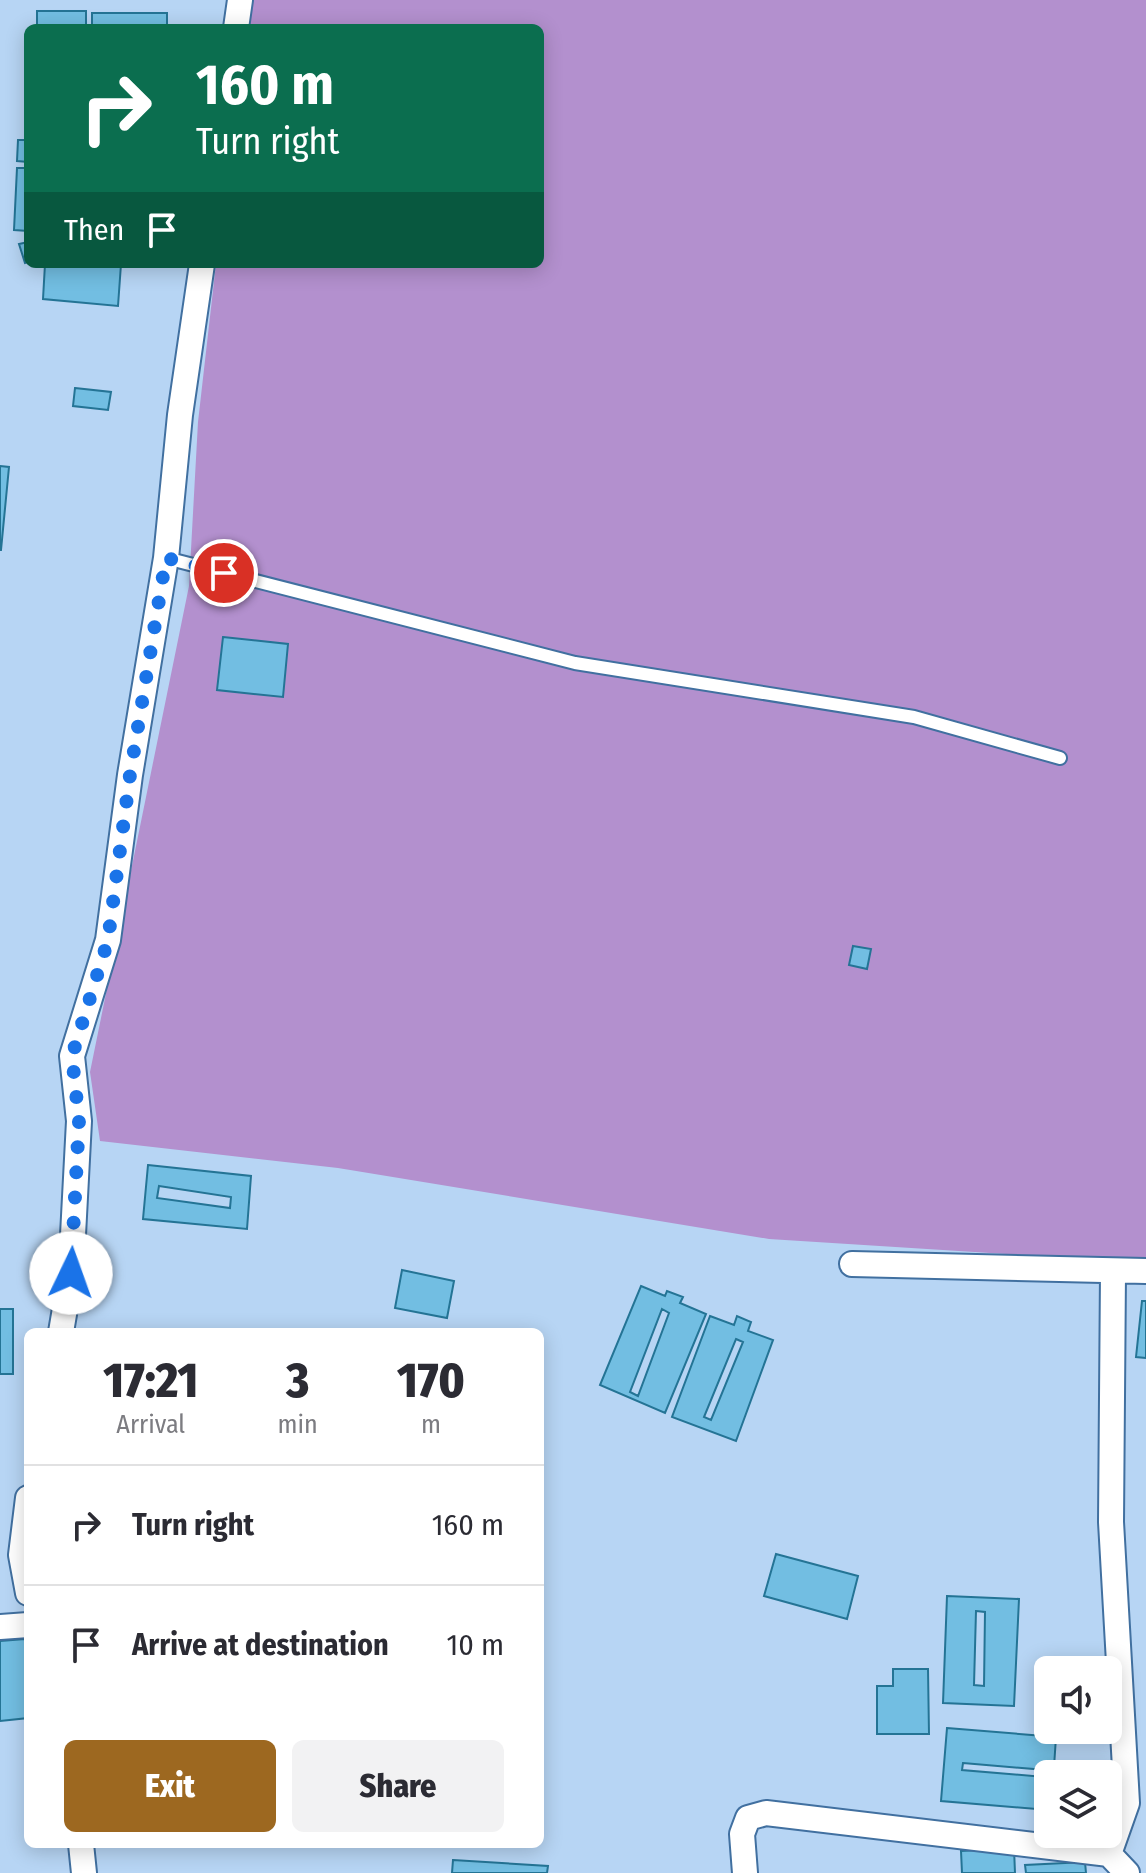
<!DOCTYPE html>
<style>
body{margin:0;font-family:"Fira Sans Condensed",sans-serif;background:#f2f2f3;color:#2b2b33;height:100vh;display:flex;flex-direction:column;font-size:30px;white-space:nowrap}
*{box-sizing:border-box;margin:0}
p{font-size:26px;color:#7c7c81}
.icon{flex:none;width:44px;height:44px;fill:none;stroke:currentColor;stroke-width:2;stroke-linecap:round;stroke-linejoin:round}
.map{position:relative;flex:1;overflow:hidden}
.panel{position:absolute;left:24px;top:1328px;width:520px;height:520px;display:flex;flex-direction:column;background:#fff;border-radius:12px;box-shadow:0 4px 20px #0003}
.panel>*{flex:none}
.banner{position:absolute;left:24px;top:24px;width:520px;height:244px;border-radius:12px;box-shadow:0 4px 20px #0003;background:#0b6e4f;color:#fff;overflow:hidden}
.buttons{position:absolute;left:1034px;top:1656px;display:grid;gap:16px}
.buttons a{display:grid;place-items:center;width:88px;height:88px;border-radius:12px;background:#fff;box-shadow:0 4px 20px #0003;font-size:40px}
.pin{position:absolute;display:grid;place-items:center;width:68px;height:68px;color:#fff;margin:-34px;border:4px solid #fff;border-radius:50%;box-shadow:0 2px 8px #0007}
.me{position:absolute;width:88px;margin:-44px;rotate:3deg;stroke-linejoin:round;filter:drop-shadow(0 0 6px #0008)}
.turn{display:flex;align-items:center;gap:28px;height:168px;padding:0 40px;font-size:36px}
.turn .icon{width:104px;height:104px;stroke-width:2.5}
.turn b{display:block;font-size:56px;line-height:68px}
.then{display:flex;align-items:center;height:76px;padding:0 40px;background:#0003;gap:16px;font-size:30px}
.eta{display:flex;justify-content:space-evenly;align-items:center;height:136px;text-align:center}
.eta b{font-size:48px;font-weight:800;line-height:56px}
.cta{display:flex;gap:16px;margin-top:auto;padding:16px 40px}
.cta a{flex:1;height:92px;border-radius:12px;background:#9d6820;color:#fff;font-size:32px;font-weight:800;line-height:92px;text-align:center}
.cta a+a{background:#f2f2f3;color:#2b2b33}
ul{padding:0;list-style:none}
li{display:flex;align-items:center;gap:24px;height:120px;padding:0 40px;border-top:2px solid #e1e1e2}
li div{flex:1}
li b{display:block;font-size:30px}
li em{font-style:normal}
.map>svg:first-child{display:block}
.green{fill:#b390ce}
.building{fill:#72bee2;stroke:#247495;stroke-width:2;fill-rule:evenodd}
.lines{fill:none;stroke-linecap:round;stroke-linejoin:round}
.lane-casing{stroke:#4170a0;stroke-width:16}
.street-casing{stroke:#4170a0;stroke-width:28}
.lane{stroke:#fff;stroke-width:12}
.street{stroke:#fff;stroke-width:24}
.route{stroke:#1a73e8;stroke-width:14;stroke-dasharray:0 25.2}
</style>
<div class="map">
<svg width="1146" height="1873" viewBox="0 0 1146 1873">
<rect width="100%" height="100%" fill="#b7d5f4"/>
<path class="green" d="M250,0H1146V1258H1071L769,1239L338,1168L100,1141L90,1072L189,586L198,422L216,264H540V28H246Z"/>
<path class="building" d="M37,11H86V28H37Z
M92,13H167V28H92Z
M18,140H28V162L17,161Z
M17,168H28V231L14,230Z
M28,242V262L25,263L19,244Z
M45,264H121L118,306L43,299Z
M75,388L111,392L108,410L73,406Z
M0,466L9,467L1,550H0Z
M223,637L288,644L283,697L217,690Z
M853,946L871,949L867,969L849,965Z
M148,1165L251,1176L247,1229L143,1219ZM159,1186L231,1197L230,1208L157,1198Z
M402,1270L454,1281L447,1318L395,1308Z
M641,1286L665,1296L667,1291L683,1297L680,1303L706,1314L665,1413L600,1385ZM662,1309L669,1313L638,1396L630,1392Z
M1142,1301H1146V1358L1136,1357Z
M0,1309H13V1374H0Z
M710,1316L734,1325L737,1316L751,1322L748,1331L773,1340L736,1441L672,1417ZM736,1339L743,1342L711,1420L704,1417Z
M776,1554L858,1576L847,1619L764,1596Z
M947,1596L1019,1599L1014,1706L943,1703ZM976,1611L985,1612L984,1686L974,1685Z
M25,1639L28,1718L0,1721V1641Z
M893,1669H928L929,1734H877V1686H893Z
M947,1728L1056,1737L1054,1767H1062L1061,1774H1048V1810L941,1801ZM963,1763L1045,1770L1044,1777L962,1770Z
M1014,1848L1015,1873H962L961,1851Z
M453,1860L548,1866L547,1873H452Z
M1085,1862L1086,1873H1026L1025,1865Z"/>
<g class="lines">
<g class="lane-casing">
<path id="lane" d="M166,558L575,663L914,717L1060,758"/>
</g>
<g class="street-casing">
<path id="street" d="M236,28L240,0
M852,1264L1146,1271
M61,1332L71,1273L79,1121L72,1056L108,940L130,775L166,558L180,415L202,264
M28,1498L21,1555L28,1593
M0,1627L28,1625
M81,1844L84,1873
M1109,1854L1127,1803L1111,1522L1113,1272
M745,1873L742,1834L748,1818L766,1813L1109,1854L1127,1873"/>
</g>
<use href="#lane" class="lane"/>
<use href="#street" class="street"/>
</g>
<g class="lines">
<path class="route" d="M71,1273L79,1121L72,1056L108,940L130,775L166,558L224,573"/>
</g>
</svg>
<div class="buttons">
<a><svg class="icon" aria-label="sound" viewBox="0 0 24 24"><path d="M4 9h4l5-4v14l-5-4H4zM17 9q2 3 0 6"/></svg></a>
<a><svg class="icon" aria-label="layers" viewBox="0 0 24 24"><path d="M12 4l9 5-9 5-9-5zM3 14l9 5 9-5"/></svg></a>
</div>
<div class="pin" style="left:224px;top:573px;background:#d93025"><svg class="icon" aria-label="arrive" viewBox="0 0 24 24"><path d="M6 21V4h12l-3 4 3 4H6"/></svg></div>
<svg class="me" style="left:71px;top:1273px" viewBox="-20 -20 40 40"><circle r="19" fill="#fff"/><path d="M0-13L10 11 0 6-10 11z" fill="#1a73e8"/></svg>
<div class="banner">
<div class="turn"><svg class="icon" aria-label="right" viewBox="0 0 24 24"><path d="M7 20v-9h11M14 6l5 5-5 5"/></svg><div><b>160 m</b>Turn right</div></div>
<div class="then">Then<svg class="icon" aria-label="arrive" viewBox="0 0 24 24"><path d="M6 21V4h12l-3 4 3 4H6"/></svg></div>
</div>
<section class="panel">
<div class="eta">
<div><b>17:21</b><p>Arrival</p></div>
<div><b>3</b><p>min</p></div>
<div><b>170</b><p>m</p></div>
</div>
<ul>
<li><svg class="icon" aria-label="right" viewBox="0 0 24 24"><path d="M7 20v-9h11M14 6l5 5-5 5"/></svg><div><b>Turn right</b></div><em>160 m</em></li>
<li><svg class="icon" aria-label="arrive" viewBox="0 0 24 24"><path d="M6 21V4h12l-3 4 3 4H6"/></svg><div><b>Arrive at destination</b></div><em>10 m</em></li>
</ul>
<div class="cta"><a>Exit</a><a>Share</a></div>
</section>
</div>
